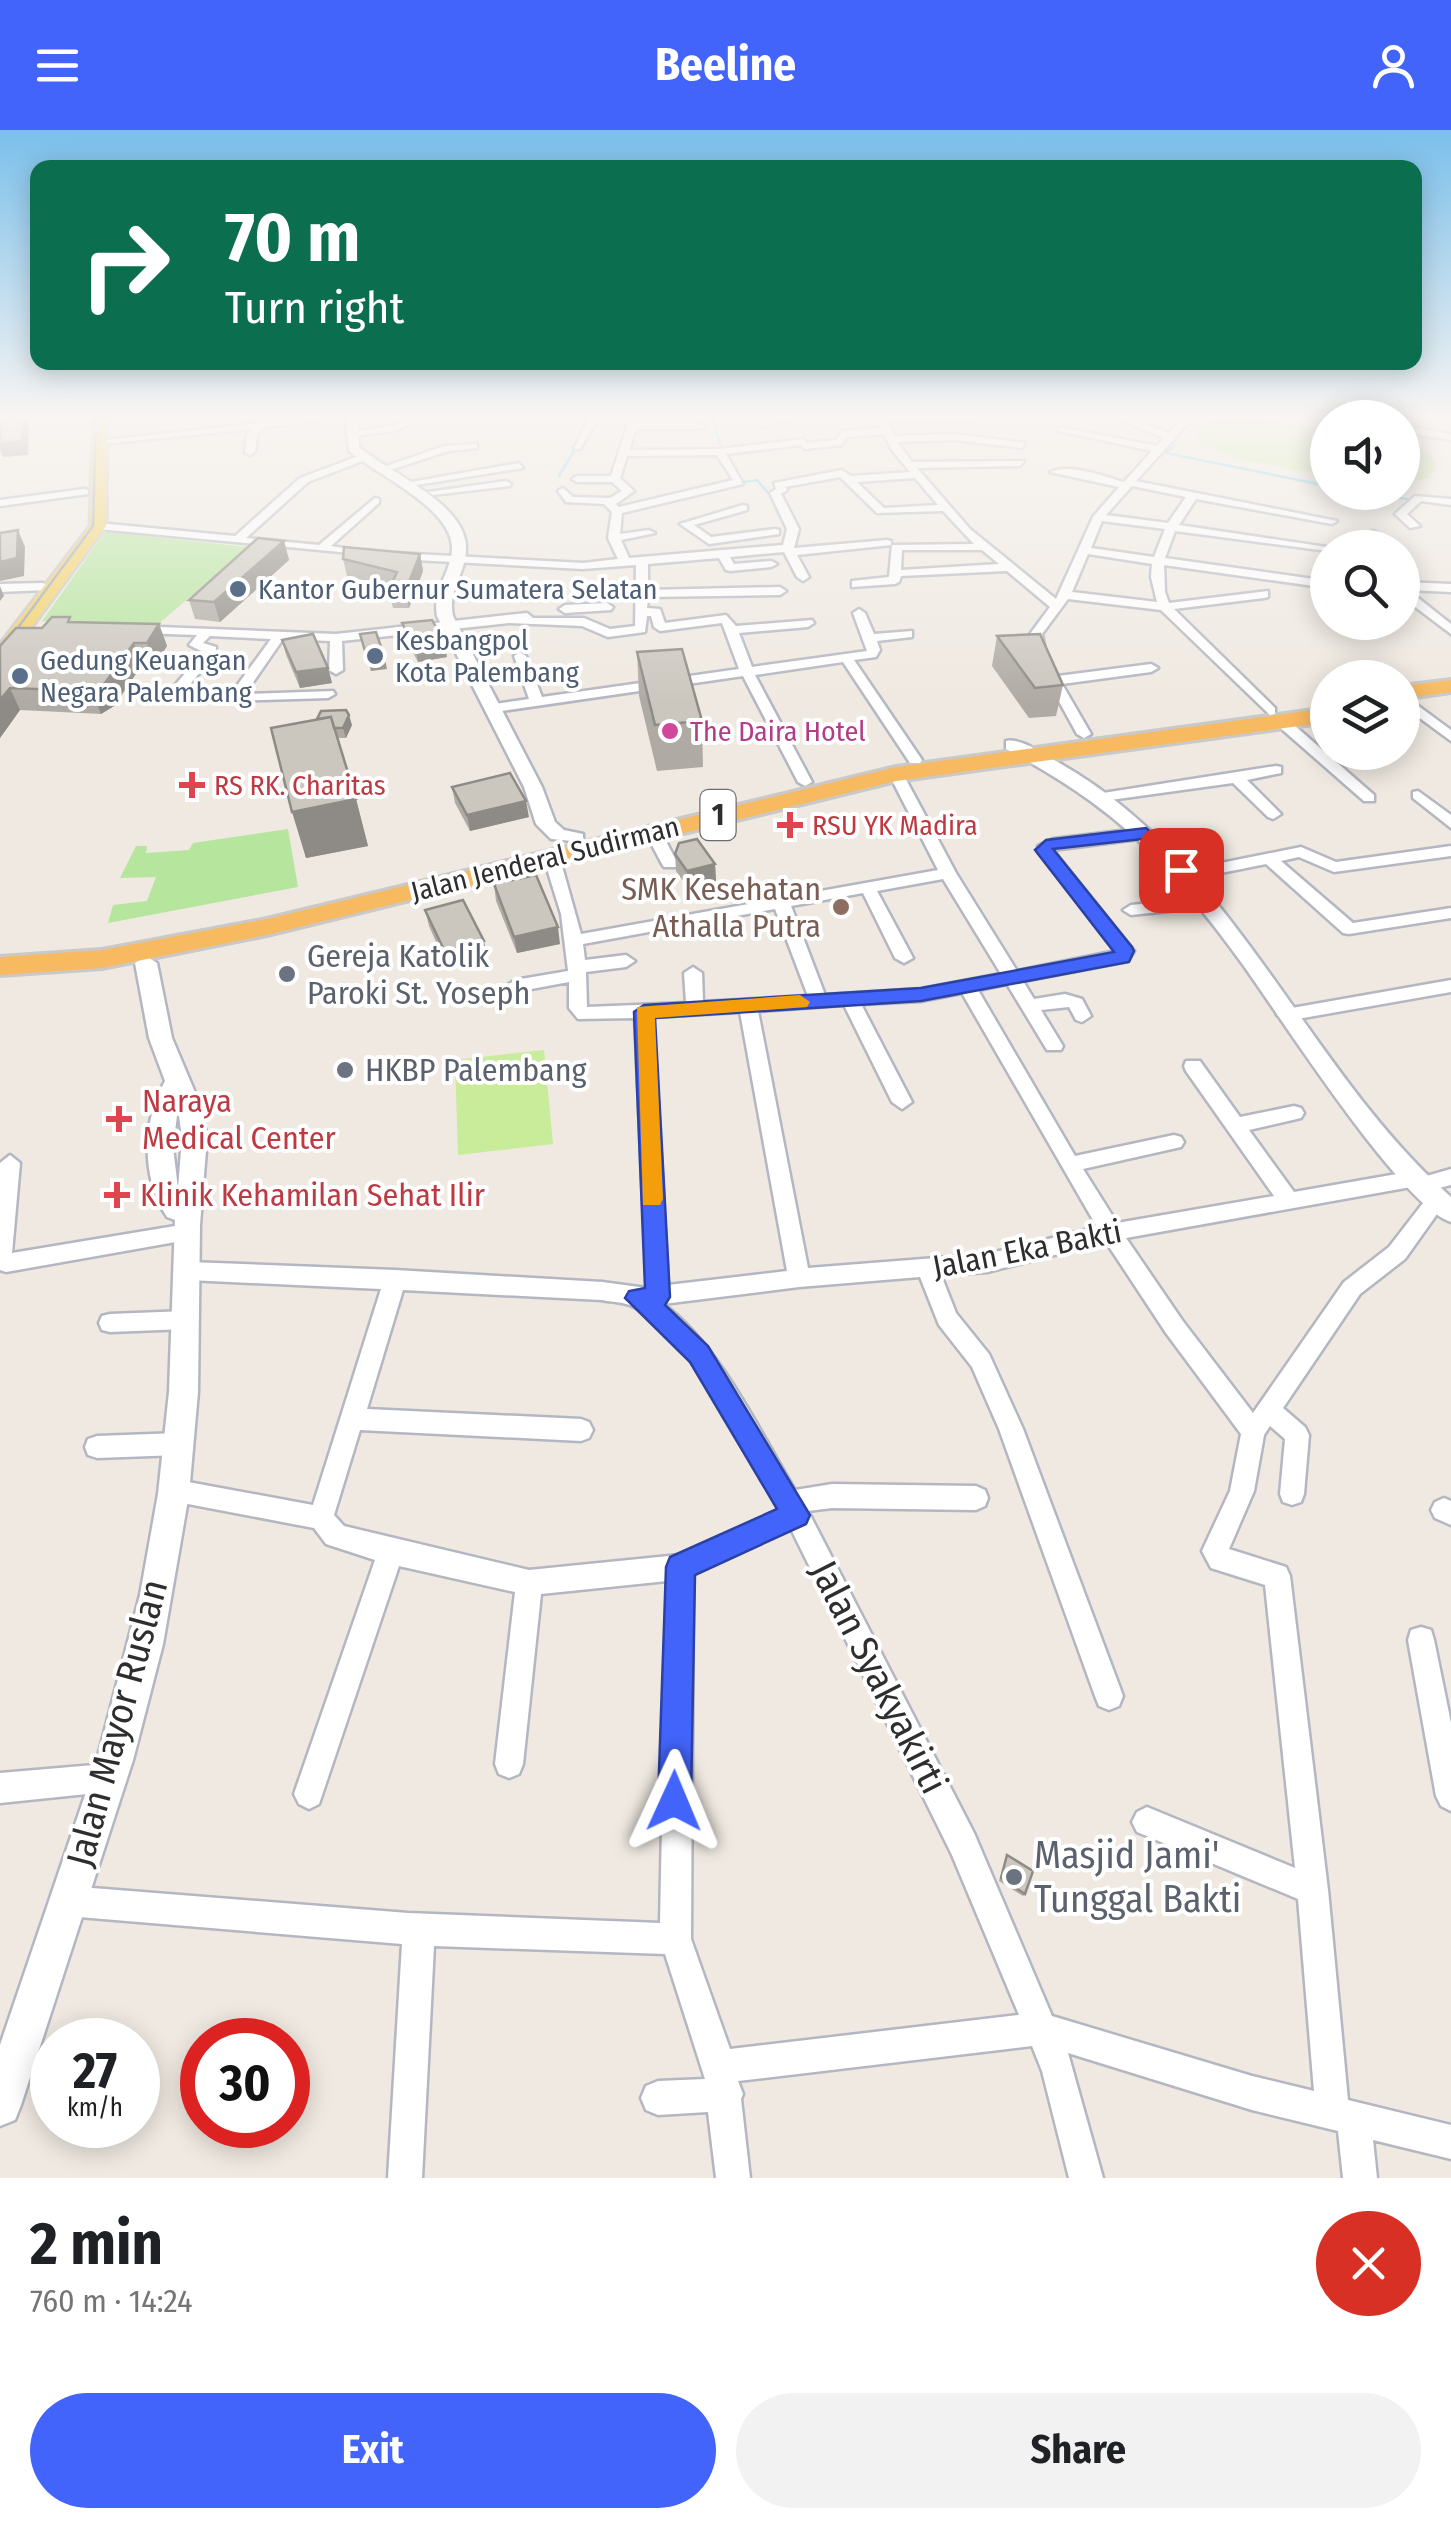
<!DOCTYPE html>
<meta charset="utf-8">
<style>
body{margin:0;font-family:"Fira Sans Condensed",sans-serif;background:#f2f2f2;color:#202124;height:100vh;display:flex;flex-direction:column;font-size:38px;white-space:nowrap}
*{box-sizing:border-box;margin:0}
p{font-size:32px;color:#757577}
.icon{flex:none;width:55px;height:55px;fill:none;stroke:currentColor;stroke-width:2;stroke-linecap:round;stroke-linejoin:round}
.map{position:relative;height:2048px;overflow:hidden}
.panel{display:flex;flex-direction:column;background:#fff;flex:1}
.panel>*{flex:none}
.banner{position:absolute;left:30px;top:30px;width:1392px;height:210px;border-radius:20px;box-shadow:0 5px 25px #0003;background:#0b6e4f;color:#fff;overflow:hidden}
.fabs{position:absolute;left:1310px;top:270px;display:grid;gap:20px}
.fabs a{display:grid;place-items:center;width:110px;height:110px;border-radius:50%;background:#fff;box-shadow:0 5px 25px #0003;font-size:50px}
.speed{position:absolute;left:30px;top:1888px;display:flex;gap:20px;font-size:50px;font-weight:700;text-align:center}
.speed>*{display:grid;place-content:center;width:130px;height:130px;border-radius:50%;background:#fff;box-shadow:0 5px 25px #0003;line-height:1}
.speed small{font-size:25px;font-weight:400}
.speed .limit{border:15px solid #d22;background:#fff;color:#111}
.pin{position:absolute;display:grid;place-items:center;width:85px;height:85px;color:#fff;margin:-42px;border-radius:20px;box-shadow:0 5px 15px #0006}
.me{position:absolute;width:110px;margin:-55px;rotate:1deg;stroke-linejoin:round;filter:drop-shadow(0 0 8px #0008)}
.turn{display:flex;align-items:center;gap:35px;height:210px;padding:0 30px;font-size:45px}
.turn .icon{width:130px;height:130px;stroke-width:2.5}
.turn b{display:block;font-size:70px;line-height:85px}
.round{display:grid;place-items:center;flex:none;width:105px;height:105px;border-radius:52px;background:#f2f2f2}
.head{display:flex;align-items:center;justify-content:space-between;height:170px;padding:0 30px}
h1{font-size:60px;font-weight:700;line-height:75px}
.action{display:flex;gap:20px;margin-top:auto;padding:20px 30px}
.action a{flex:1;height:115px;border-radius:60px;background:#4264fb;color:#fff;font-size:40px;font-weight:700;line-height:115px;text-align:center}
.action a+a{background:#f2f2f2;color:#202124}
header{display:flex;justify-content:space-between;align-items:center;height:130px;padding:0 30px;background:#4264fb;color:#fff;font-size:45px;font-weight:700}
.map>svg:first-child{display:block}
.green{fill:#b6e59e}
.pitch{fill:#c9ec9a}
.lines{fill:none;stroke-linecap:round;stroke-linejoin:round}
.stream{stroke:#75cff0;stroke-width:2.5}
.minor-casing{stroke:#b4b7c1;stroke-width:5}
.tertiary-casing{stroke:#b4b7c1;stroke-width:5}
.primary-casing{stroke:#c9c9c9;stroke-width:5}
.trunk-casing{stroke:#c9c9c9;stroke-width:6}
.minor{fill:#fff;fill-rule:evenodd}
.tertiary{fill:#fff;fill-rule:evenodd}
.primary{fill:#f2d163;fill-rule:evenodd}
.trunk{fill:#f8ba60;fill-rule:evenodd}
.tram{stroke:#a3a6b8;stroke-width:2.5}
.wall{fill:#afaba4}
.shaded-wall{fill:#8e8b86}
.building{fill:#cbc7bf;stroke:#8e8b86;stroke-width:2.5}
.route{fill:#4264fb;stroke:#2b41a3;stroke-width:2.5}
.slow{fill:#f59e0b}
.service-dot{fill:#5c6f8a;stroke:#fff;stroke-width:4}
.hotel-dot{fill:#d1479c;stroke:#fff;stroke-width:4}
.health-dot{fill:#e0444e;stroke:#fff;stroke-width:4}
.education-dot{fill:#8d6e63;stroke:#fff;stroke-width:4}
.worship-dot{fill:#6b7280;stroke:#fff;stroke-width:4}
.labels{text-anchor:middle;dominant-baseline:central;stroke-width:8;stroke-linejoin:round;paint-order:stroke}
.far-service-label{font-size:28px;fill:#4e5e75;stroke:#fff;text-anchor:start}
.far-hotel-label{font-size:28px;fill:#b23c85;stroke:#fff;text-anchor:start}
.far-health-label{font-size:28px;fill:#be3a42;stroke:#fff;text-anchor:start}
.far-street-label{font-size:28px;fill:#2e2e2e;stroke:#fff}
.shield{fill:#fff;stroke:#6d6d6d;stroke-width:2.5}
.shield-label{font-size:30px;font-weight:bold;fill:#2e2e2e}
.education-label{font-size:32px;fill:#785e54;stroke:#fff;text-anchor:end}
.worship-label{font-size:32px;fill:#5b616d;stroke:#fff;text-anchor:start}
.health-label{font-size:32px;fill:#be3a42;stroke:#fff;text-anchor:start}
.street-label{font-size:32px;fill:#2e2e2e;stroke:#fff}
.near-street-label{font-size:38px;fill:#2e2e2e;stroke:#fff}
.near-worship-label{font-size:38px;fill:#5b616d;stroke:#fff;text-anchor:start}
</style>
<header><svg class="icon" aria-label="menu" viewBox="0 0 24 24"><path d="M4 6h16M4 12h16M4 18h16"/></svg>Beeline<svg class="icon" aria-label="person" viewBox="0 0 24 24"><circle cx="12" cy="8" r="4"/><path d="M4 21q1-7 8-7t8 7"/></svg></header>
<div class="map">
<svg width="1451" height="2048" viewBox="0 0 1451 2048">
<rect width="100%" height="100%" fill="#efe9e1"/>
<path class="green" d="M105,402L248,417L155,497L42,491Z
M288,699L298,757L108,793L113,775L147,771L156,747L120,748L136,716H147L146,723L189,720L193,713Z"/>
<path class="pitch" d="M1234,287L1327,298V346L1239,329L1200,313L1197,301L1211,291Z
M1402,311L1430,323L1436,337L1429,348L1403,353Z
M544,920L553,1014L458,1025L455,930Z"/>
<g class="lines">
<path class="stream" d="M712,287L722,321
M1166,309L1175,315L1166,323L1328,356
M559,346L578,314
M738,347L744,352L757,350L775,371
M1361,362L1413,370"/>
<g class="minor-casing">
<path id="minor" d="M314,287H345L266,297L257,305L255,322L250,325L245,322L247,304L253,299L101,314L96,311Z
M415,287L422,289L395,301L351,306L346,303L393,295Z
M589,287H599L580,319H574Z
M606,287H640L638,293H700L705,296L700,299H636L629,320L720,319L803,309L807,313L836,310L842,301L881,298L876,287H980L977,292L888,291L894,306L955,304L1025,313L1022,318L955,310L897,312L912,332L1024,331L1020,336L917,338L970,399L1056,469L1093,387L1119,357L1050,342C1072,333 1102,346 1124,352L1152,321L1059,301V297L1157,316L1164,308L1112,287H1125L1169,303L1184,287H1194L1136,351L1337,391L1332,394L1196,369L1179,395L1333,418H1328V421L1175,401L1165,428L1328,451V458L1164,435L1165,462L1169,473L1268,461V467L1264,468L1174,479L1275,578V584L1270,585L1161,480L1068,469L1042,504L1046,526L1058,546L1151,534L1158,538L1151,542L1062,554L1091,604L1084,608L1077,604L1034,526L1030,504L1050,477L1007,441L901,446L899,452L895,454L852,457V451L889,447L892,415L974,414L943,381L877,383L840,347L785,357L787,360L781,364L799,399L794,418L887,410L891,411V415L797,425L809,447L803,451L797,447L784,422L730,427L734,434L771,431L777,434L771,437L730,441L726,440L719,428L648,434V460L780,457L786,461L780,465L648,467L647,478L660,479L665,493L726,485L736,496L812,490L814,493L808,497L739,503L752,537L867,521L853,483L859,479L865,483L874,504L912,501V507L877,511L880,520L876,527L854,530L922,630L920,633H910L843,532L755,545L812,652L805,656L798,652L743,546L495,582L488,578L495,574L529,569L514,526L520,522L526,526L542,567L739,539L722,493L660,501L654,497L651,486H647L645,502L608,507L582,496L509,493L342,511L343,540L336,544L329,540L330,511L283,509L245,564L333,561L335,564L328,568L230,571L228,568L271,509L210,506L203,513L216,517V523L176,571L164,568L203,522L189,515L197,505L138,503L132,499L134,496L336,504L527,483L533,488H584L610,499L635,496L636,435L583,439L396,429L390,426L396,423L583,433L618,429L608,408L612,382L604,374L566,372L558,361L563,358L573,367L610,368L622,361L612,352H577L572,349L577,346H611L629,291ZM884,304L892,320L910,342L851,346L842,340L774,353L776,359L770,363L787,399L783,415L629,428L621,410L655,403L649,400L620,404L622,383L743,354L726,324L801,315L805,319L841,315L847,307ZM717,325L733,350L619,377L616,374L634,361L620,348L627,326ZM915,348L938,375L884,378L857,352ZM1132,356L1186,367L1168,393L1106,385ZM1102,391L1165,399L1154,427L1091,418ZM902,420H982L999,434L901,440ZM1088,424L1152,434L1151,447L1157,472L1072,462Z
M783,287H800L763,297L758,294Z
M1321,287H1335V288L1328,290Z
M1402,296L1451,304V310L1402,302Z
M477,314V318L448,321L384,342L375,340L444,316Z
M361,325L365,330L308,352L246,408L319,415L375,368L379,369V373L331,416L373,423L371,425L98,399L92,396L98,393L235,406L300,348Z
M519,333L523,338L404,357L399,354Z
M506,351L511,354L510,356L433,365L428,362Z
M84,359L88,360V364L0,376V370Z
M1415,366L1451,369V375L1421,371L1407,384L1420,396L1410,398L1395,384Z
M743,375L747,376V380L694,395L711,407L775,399L779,400V404L709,414L680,394Z
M1373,401L1387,409V413L1352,418L1374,410L1367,404Z
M1402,452L1451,454V462L1408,460L1451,494V504L1402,467Z
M42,453L46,454V460L0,462V454Z
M607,473L613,477L611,480L565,483L559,479L565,475Z
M1402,564L1451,600V611L1402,575Z
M1276,588H1286L1374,665V671H1364L1276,594Z
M1276,636L1281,637V643L1247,650L1281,684L1273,689L1268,687L1233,653L1103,671L1096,667L1103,663Z
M896,640L903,644L956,743L1017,841L1116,821L1038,722V716L1053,709L1146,698L1154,703L1146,708L1053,720L1134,821L1128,831L1023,851L1034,869L1065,864L1082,869L1091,886L1082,892L1076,890L1069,877L1041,880L1063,916L1061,920H1047L1007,854L978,860L1075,1026L1174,1005L1181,1007L1184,1012L1181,1017L1083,1039L1117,1093L1274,1066L1186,941L1184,936L1186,931H1200L1240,987L1294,976L1301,978L1304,983L1301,988L1249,1000L1294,1062L1414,1041L1423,1047L1451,1039V1055L1420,1063L1411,1057L1126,1108L1182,1190L1253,1283L1344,1152L1389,1117L1430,1064H1444L1447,1070L1405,1129L1360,1164L1283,1278L1305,1297L1309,1305L1304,1364L1301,1372L1292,1375L1283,1372L1280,1364L1285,1309L1270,1296L1264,1305L1254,1361L1229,1419L1286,1437L1290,1446L1328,1760L1348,1970L1451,1995V2029L1373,2010L1377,2048H1343L1338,2001L1252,1980L1068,1923L1103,2048H1069L1042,1941L1032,1916L738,1951L743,1964L741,1969L750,2048H716L708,1982L658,1985L646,1980L641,1968L646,1956L658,1951L705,1949L665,1824L434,1816L422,2048H388L402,1814L67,1786L56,1782L52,1771L56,1760L67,1756L408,1783L660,1793L667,1451L541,1464L523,1634L519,1644L509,1648L499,1644L495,1634L515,1462L399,1436L319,1674L309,1679L299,1674L294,1664L375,1430L326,1414L314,1398L172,1371L163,1368L160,1360L163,1352L172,1349L313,1375L381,1159L189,1150L181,1147L178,1141L181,1135L189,1132L395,1140L602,1152L647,1158L635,888L578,889L569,878V852L515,862L506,856L515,850L568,841L561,784L544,729L552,724L560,729L581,804L938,740L889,644ZM943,749L1001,844L921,859L825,865L791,776L863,763L895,828L904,833L913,828L877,761ZM775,779L808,866L703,872L702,843L693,837L684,843L686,873L587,877L586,842L626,837L635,831L626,825L585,830L583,814ZM962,863L1097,1097L987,1124L808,1138L758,881L844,875L892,972L902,979L912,972L861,874L921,871ZM740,882L787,1141L668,1155L653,887ZM1106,1112L1166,1203L1241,1304L1230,1361L1202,1421L1211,1438L1265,1455L1295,1738L1147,1677L1137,1682L1132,1692L1137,1702L1298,1769L1314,1961L1252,1946L1052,1886L974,1703L808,1381L832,1378L976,1380L985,1376L988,1368L985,1360L976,1356L832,1354L795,1360C760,1302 718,1213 663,1174L799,1157L920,1147L939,1195L972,1237L999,1299L1095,1566L1099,1576L1109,1580L1119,1576L1123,1566L1023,1299L989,1224L956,1183L941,1145L987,1142ZM403,1160L602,1170C611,1172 624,1172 632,1176C688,1200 748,1327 780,1380L679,1425L529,1440L344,1396L334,1385L360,1300L581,1311L589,1308L593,1300L589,1292L581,1289L367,1279ZM791,1399L952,1725L1019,1885L730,1919L691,1809L693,1444Z
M1418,661L1451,685V698L1413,668V662Z
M653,697L661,702L678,734L676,737H664L662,734L645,702Z
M1451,716V726L1334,742L1299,727L1281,731L1353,793L1451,778V788L1349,804L1343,803L1266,734L1186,750L1178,745L1186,740L1301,717L1336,732Z
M1209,767L1215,768V776L1131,785L1123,780L1131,775Z
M1451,850V862L1286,891L1277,885L1286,879Z
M10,1025L20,1033L12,1123L187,1094L194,1096L198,1102L194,1108L187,1110L6,1142L0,1140V1033Z
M186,1181L194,1183L197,1190L194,1197L186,1199L110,1202L102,1200L99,1193L102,1186L110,1184Z
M179,1303L188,1306L191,1314L188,1322L179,1325L97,1328L88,1325L85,1317L88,1309L97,1306Z
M1444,1368L1451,1371V1395L1435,1388L1431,1380L1435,1372Z
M1421,1497L1431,1500L1434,1510L1451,1593V1681L1441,1676L1436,1666L1408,1510L1411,1500Z
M106,1634L116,1638L120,1648L116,1658L106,1662L0,1673V1643Z"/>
</g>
<g class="tertiary-casing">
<path id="tertiary" d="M346,287H358L359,317C389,343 465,373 466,417C467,442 447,460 453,486L542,657L555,692L564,700L583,704V712L551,709L536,694L524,657L437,486C432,460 451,443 452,419C453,378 377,345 349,321Z
M1006,611C1022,608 1040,623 1054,630C1234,728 1303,936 1451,1067V1092C1401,1076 1278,883 1241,832C1217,799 1192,767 1164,737C1119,686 1065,651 1006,619Z
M146,826L157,833L172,908L202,979L207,1008L200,1095L198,1262L189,1364L163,1514L133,1630L21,1975L15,1990L0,1996V1915L97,1630L140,1465L158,1364L169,1262L175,1090L167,1087C141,1047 142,992 165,951L149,908L135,833ZM178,978L182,1008L178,1059L173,1017Z"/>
</g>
<g class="primary-casing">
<path id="primary" d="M93,287H107L106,396L7,531L0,533V514L90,396Z"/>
</g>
<g class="trunk-casing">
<path id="trunk" d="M1451,550V562L1402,569V556Z
M1328,578V592L896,651L267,805L102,838L0,845V827L102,820L267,789L896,637Z"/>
</g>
<use href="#minor" class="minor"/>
<use href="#tertiary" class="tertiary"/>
<use href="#primary" class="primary"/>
<use href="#trunk" class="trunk"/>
<path class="tram" d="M0,522L93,396L96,287"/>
</g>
<path class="wall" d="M284,411L289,430L220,492L195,489L189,470Z
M420,424L423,441L409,478H393L389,460L391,457L347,446L343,429Z
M72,492L159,494L167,516L155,535H142L114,576L101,584L20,580L0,608V516L42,498Z
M402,493L444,511L447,527L418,532L405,508Z
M997,506L1063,555L1056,586L1029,588L992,536Z
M282,510L328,538L332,553L300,558L286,525Z
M637,522L702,591L703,637L657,641L639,566Z
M352,595L346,608H337L356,669L368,716L306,728L271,598Z
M452,657L529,687L470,701L455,673Z
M675,724L715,734L716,751L688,758L676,741Z
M494,754L560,814L517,823L496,771Z
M425,780L487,828L448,839L429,796Z
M1007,1725L1025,1764L1023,1766L999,1751Z"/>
<path class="shaded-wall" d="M24,287H29L28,325L3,327L0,320V314Z
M18,400L25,417L24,446L0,451V432Z
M284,411L289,430L220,492L214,472Z
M420,424L423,441L409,478L406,460Z
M0,456L4,466L0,471Z
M159,494L167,516L155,535L147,513Z
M444,511L447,527L418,532L415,517Z
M134,513L142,535L114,576L101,584L92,561Z
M385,529L387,539L371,541L368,531Z
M328,538L332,553L300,558L296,542Z
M10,558L20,580L0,608V570Z
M349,585L352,595L346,608L343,598Z
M356,669L368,716L306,728L292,682Z
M526,671L529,687L470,701L467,685Z
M715,734L716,751L688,758L687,741Z
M558,797L560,814L517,823L514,807Z
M484,811L487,828L448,839L445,822Z"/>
<path class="building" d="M1,287H24L22,311L0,314Z
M18,400L17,428L0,432V403Z
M258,408L284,411L214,472L189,470Z
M344,417L420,424L406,460H389L397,442L343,429Z
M52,487H70L68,492L159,494L147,513H134L105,553L92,561L10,558L0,570V516L16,498H42Z
M432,490L444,511L415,517L402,493Z
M376,502L385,529L368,531L360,504Z
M313,504L328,538L296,542L282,510Z
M1040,504L1063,555L1035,558L997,506Z
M682,519L702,591L655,595L637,522Z
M346,580L349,585L343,598H334L331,587L317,589L321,581Z
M331,587L356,669L292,682L271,598Z
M510,643L526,671L467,685L452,657Z
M697,709L715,734L687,741L675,724L679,713Z
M536,745L558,797L514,807L494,754Z
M463,770L484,811L445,822L425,780Z
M1007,1725L1033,1741L1025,1764L1001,1748Z"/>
<linearGradient id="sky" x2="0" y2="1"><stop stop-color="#7abfeb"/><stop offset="0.5" stop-color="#f8f5f2"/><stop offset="1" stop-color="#f8f5f2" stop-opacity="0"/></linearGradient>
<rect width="1451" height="573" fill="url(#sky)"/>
<path class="route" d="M1146,698L1188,736V744H1175L1142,709L1053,719L1132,817L1134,821L1129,832L921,871L655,888L670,1167L665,1175L708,1216L810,1385L806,1394L695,1445L691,1671L686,1683L674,1687L663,1683L658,1671L666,1437L670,1427L777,1379L690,1232L625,1168L629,1161L645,1158L634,882L644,875L921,858L1114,822L1035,720L1046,710Z"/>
<path class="slow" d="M800,865L810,872L807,877L655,888L663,1069L660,1075H643L637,877Z"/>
<g class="service-dot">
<circle cx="238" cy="459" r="10"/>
<circle cx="375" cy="526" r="10"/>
<circle cx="20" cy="546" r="10"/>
</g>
<circle class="hotel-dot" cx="670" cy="601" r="10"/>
<g class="health-dot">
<path d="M187 640h10v10h10v10h-10v10h-10v-10h-10v-10h10z"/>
<path d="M785 680h10v10h10v10h-10v10h-10v-10h-10v-10h10z"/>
<path d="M114 974h10v10h10v10h-10v10h-10v-10h-10v-10h10z"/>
<path d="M112 1050h10v10h10v10h-10v10h-10v-10h-10v-10h10z"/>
</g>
<circle class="education-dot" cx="841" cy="777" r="10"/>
<g class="worship-dot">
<circle cx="287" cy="844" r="10"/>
<circle cx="345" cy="940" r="10"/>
<circle cx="1014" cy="1747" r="10"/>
</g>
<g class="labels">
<g class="far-service-label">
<text x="258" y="459">Kantor Gubernur Sumatera Selatan</text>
<text x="395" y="510">Kesbangpol<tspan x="395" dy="32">Kota Palembang</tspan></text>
<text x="40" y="530">Gedung Keuangan<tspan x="40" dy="32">Negara Palembang</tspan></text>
</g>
<g class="far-hotel-label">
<text x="690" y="601">The Daira Hotel</text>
</g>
<g class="far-health-label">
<text x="214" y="655">RS RK. Charitas</text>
<text x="812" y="695">RSU YK Madira</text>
</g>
<g class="far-street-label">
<text transform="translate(545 729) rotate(-14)">Jalan Jenderal Sudirman</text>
</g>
<rect class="shield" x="700.5" y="660" width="35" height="50" rx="8"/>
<g class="shield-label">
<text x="718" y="685">1</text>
</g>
<g class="education-label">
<text x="821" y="759">SMK Kesehatan<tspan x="821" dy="37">Athalla Putra</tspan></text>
</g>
<g class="worship-label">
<text x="307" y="826">Gereja Katolik<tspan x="307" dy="37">Paroki St. Yoseph</tspan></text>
<text x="365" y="940">HKBP Palembang</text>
</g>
<g class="health-label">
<text x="142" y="971">Naraya<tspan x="142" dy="37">Medical Center</tspan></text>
<text x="140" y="1065">Klinik Kehamilan Sehat Ilir</text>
</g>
<g class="street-label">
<text transform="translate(1027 1119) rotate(-11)">Jalan Eka Bakti</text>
</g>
<g class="near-street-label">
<text transform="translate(879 1547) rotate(63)">Jalan Syakyakirti</text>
<text transform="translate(117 1593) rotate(-75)">Jalan Mayor Ruslan</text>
</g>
<g class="near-worship-label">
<text x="1034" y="1725">Masjid Jami'<tspan x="1034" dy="44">Tunggal Bakti</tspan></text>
</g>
</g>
</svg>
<div class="fabs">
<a><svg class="icon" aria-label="sound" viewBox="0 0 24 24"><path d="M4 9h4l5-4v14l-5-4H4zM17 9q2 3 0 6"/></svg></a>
<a><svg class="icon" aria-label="search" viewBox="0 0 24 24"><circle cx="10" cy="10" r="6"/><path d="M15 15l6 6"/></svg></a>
<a><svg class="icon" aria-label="layers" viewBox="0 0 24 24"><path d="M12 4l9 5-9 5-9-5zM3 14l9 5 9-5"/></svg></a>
</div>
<div class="speed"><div>27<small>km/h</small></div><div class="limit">30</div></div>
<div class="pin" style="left:1181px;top:740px;background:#d93025"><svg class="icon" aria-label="arrive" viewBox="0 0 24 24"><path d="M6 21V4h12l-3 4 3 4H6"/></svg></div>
<svg class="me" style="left:674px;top:1671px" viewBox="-20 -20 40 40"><path d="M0-17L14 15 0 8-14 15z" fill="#4264fb" stroke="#fff" stroke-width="4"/></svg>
<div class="banner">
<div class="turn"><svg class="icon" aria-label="right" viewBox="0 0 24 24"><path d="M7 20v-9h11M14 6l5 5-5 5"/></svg><div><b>70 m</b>Turn right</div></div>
</div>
</div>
<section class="panel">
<div class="head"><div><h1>2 min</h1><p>760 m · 14:24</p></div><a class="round" style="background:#d93025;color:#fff"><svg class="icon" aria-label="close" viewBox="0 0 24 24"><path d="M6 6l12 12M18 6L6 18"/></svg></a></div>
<div class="action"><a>Exit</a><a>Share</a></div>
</section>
